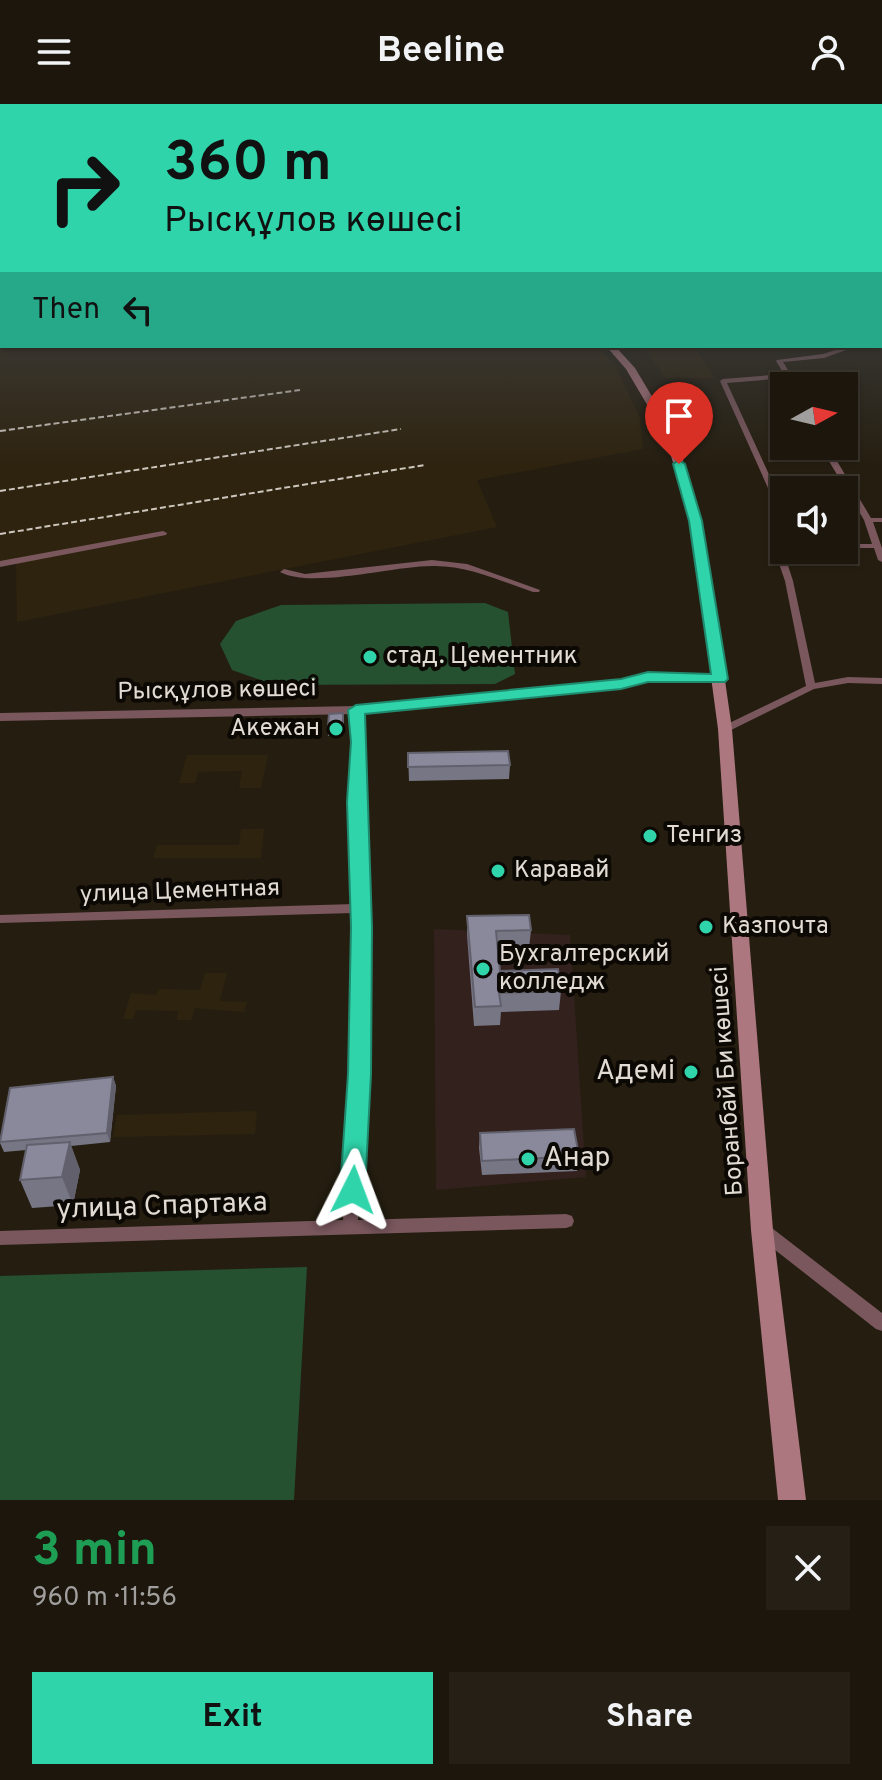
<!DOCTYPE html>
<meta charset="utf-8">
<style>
body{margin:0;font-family:Overpass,sans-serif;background:#251f15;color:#f1f3f6;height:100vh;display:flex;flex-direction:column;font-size:30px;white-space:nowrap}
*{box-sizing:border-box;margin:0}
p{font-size:26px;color:#a09f9d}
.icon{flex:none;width:44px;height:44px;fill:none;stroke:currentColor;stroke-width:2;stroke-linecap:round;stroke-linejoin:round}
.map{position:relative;height:1396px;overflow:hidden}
.details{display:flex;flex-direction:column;background:#1c160c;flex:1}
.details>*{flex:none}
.banner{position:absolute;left:0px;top:0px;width:882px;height:244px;box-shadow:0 2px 6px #0004,0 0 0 2px #3a352d;background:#2fd4aa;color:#111;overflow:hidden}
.needle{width:52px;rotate:82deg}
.buttons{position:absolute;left:770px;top:268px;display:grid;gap:16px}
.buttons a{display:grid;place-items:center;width:88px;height:88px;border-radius:0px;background:#1c160c;box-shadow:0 2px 6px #0004,0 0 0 2px #3a352d;font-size:40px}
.pin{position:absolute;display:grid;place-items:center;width:68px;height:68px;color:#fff;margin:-82px -34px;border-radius:50% 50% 50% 0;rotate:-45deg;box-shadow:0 0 8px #0007}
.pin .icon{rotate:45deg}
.me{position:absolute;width:88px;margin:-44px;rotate:3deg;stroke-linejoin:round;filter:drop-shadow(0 0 6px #0008)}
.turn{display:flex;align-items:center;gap:28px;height:168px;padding:0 32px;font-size:36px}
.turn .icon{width:104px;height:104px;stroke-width:2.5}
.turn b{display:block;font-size:56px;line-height:68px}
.then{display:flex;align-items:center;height:76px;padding:0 32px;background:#0003;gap:16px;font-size:30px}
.round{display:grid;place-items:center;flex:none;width:84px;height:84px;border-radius:0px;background:#251f15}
.overview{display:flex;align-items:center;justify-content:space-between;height:136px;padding:0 32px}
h1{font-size:48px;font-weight:700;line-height:60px;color:#1e9e55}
.button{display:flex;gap:16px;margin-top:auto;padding:16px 32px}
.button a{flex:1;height:92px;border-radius:0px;background:#2fd4aa;color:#111;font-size:32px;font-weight:700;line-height:92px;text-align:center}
.button a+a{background:#251f15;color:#f1f3f6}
header{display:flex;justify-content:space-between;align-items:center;height:104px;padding:0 32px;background:#1c160c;font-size:36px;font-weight:700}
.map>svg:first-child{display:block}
.built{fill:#2e230f}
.education{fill:#33211d}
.green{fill:#255131}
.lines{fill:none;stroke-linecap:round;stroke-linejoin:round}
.minor{fill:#79575d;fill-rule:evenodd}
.tertiary{fill:#79575d;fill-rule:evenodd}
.secondary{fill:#ad7780;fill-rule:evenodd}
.rail{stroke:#cdc7be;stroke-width:2;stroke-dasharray:6 3;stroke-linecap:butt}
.wall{fill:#777685}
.shaded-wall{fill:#61606c}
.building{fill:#8a899b;stroke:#61606c;stroke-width:2}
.route{fill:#2fd4aa;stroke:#1f8a6e;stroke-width:2}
.poi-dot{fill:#2fd4aa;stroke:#0c0804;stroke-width:3}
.labels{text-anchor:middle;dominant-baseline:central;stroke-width:8;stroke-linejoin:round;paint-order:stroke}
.poi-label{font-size:24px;fill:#e1dbd3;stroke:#0c0804;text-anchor:start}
.street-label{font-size:24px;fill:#e1dbd3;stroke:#0c0804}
.near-poi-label{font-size:28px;fill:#e1dbd3;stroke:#0c0804;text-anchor:end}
.near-street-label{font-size:28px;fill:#e1dbd3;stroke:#0c0804}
</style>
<header><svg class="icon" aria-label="menu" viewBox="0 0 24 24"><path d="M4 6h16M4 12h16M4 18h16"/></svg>Beeline<svg class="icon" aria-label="person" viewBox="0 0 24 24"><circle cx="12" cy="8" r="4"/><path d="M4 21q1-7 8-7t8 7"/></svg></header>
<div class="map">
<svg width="882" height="1396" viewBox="0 0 882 1396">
<rect width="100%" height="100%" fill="#251e10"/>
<path class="built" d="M0,230L2,242H597L616,263L640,314L643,345L477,376L497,423L17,518L16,460L0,462Z
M660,242H693L715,274H665L646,246L662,245Z
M187,651H268L261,684H239L242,667L198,668L195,679H179Z
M241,725H264L261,754H153L157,741H239Z
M205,869H227L220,897L247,898L244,908L195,904L191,916H177L178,907L136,906L133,915H123L131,889L156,891L159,885L200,886Z
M257,1007L255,1030L113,1033L117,1011Z"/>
<path class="education" d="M434,825L570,831L586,1073L436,1086Z"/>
<path class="green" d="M485,499L508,508L515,570L495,580L274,581L232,566L220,540L236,517L281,501Z
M307,1163L294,1396H0V1172Z"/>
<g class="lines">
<path class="minor" d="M880,206H882V210H880Z
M880,226L882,227V233L880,232Z
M880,238H882V242H880Z
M848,242H857L824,254L783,258L798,282H792L787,274L727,279L784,403V413H781L720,277L723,275L784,270L776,257L777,256L823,250Z
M820,342H828L871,414H882V418H873L882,444V458L878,456L874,444H844V440H872L864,416Z
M163,427L167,429L166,431L0,463V457Z
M784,444V446H789L784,449L793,477L815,579L848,573L882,574V580L848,579L814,585L729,627H721L720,625L721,623L806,582L785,477L775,448Z
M432,456L467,460L540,486L539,488H533C500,477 467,461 432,462C392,462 312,485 280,468L284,465L305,470Z
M356,603L361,606L364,638L362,698L367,804V970L358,1116L566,1110L572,1112L574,1117L572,1122L566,1124L0,1141V1127L343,1116L353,970L354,809L0,819V811L354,800L350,698L354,638L351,606Z
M762,1119L768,1121L882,1209V1227L876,1225L756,1131L754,1126L756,1121Z"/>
<path class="tertiary" d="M880,173H882V177H880Z
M648,569L720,571L726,575L720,579L648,577L621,584L356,610L0,617V609L356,602L621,576Z"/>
<path class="secondary" d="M606,242H615L635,264L675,331L702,417L732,625L773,1126L806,1396H778L751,1126L718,625L690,417L665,331L626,265Z"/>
<path class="rail" d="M0,327L300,286
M0,387L401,325
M0,430L425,361"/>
</g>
<path class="wall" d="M344,618L343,631L328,632V622Z
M408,649L510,661L509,675L409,677Z
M467,812L531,826L529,845L498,846L500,867L561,887L559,906L501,908L500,921L474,922L467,831Z
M113,973L116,982L110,1038L71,1042L80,1066L73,1101L32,1104L20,1076L26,1046L4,1048L0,1039Z
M480,1029L579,1052L577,1067L482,1071L479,1044Z"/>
<path class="shaded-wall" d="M113,973L116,982L110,1038L107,1029Z
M70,1038L80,1066L73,1101L62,1073Z"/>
<path class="building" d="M343,609V622H328L329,610Z
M508,647L510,661L408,663V649Z
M529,811L531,826L496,827L500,867L558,865L561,887L499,889L501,902L475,903L467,812Z
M113,973L107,1029L0,1038L10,984Z
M574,1025L579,1052L482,1057L480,1029Z
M70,1038L62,1073L20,1076L27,1041Z"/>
<linearGradient id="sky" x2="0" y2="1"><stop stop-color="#141009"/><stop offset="0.46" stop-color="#404142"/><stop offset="1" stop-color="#404142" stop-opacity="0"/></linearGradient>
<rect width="882" height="362" fill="url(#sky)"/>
<path class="route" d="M679,356L685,360L702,417L728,575L725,578H648L621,585L365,610L372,823L371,970L365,1086L362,1094L353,1097L344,1094L340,1086L348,970L351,823L347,698L351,638L348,606L356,601L621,575L648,568L711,570L689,417L673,360Z"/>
<g class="poi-dot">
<circle cx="370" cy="553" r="8"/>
<circle cx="336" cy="625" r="8"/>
<circle cx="650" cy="732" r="8"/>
<circle cx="498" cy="767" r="8"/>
<circle cx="706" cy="823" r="8"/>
<circle cx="483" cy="865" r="8"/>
<circle cx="691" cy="968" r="8"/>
<circle cx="528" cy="1055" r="8"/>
</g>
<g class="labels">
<g class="poi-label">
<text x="386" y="553">стад. Цементник</text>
<text x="320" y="625" text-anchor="end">Акежан</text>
<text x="666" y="732">Тенгиз</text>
<text x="514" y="767">Каравай</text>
<text x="722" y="823">Казпочта</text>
<text x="499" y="851">Бухгалтерский<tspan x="499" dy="28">колледж</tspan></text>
</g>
<g class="street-label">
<text transform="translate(217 587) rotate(-1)">Рысқұлов көшесі</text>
<text transform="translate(180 788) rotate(-2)">улица Цементная</text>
<text transform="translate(728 977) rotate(-94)">Боранбай Би көшесі</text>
</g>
<g class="near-poi-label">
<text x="675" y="968">Адемi</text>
<text x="544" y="1055" text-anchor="start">Анар</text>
</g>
<g class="near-street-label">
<text transform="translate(162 1103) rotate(-2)">улица Спартака</text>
</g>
</g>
</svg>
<div class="buttons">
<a><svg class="needle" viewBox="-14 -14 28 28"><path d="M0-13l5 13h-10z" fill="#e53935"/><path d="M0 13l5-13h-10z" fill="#a09f9d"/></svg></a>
<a><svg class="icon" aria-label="sound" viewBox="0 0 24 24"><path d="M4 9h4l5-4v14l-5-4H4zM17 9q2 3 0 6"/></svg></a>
</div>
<div class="pin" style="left:679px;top:360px;background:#d93025"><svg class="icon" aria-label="arrive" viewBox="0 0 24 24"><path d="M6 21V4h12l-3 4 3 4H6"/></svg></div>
<svg class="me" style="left:353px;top:1086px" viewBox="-20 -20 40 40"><path d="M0-17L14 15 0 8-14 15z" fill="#2fd4aa" stroke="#fff" stroke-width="4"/></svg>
<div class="banner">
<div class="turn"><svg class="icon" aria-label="right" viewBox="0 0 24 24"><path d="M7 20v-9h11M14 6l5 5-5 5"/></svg><div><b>360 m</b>Рысқұлов көшесі</div></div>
<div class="then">Then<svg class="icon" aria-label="left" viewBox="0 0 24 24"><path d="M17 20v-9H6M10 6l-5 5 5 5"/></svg></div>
</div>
</div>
<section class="details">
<div class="overview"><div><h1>3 min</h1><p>960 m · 11:56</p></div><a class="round"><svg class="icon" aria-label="close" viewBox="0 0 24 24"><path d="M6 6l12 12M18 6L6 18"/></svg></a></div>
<div class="button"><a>Exit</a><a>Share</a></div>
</section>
